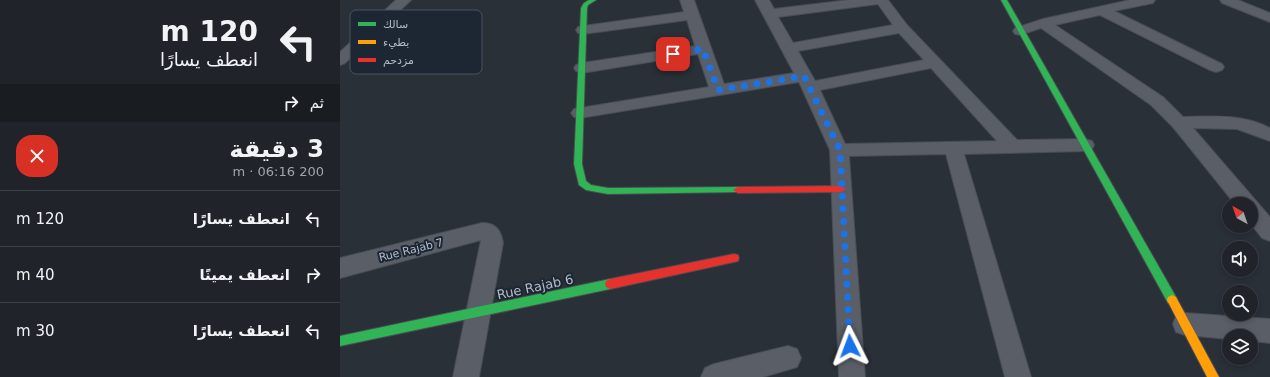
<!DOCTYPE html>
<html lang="ar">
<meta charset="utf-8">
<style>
body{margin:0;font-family:"DejaVu Sans","Noto Sans Arabic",sans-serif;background:#282c32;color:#f1f3f6;direction:rtl;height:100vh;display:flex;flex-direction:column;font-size:15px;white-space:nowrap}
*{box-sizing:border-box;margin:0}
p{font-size:13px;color:#a2a4a8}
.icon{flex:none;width:22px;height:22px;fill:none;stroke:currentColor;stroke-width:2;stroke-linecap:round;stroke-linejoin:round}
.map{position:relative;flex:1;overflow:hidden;direction:ltr}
.drawer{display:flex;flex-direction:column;background:#20242a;width:340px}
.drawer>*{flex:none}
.hud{background:#20242a;color:#f1f3f6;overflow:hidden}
.needle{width:26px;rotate:320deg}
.fabs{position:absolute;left:882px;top:197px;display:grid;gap:8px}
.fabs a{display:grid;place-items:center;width:36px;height:36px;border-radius:50%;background:#20242a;box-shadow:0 2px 6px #0003,0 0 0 1px #3d4147;font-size:20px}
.pin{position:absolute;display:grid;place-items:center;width:34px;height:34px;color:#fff;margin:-17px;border-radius:8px;box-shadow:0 2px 6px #0006}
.me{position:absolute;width:44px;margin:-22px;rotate:357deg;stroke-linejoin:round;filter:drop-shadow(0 0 3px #0008)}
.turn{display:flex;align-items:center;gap:14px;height:84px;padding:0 16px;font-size:18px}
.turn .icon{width:52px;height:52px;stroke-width:2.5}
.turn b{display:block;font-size:28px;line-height:34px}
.then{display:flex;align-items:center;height:38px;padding:0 16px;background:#0003;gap:8px;font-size:15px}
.round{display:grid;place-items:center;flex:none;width:42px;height:42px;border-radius:16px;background:#282c32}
.overview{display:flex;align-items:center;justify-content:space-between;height:68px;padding:0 16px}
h1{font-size:24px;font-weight:700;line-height:30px}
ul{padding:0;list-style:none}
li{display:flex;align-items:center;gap:12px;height:56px;padding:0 16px;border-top:1px solid #3d4147}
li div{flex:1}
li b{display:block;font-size:15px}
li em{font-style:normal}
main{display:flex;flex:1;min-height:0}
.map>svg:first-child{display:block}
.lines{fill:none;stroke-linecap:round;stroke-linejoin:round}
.street-casing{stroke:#484c53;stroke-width:2}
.fast-casing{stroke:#484c53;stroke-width:2}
.slow-casing{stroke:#484c53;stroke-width:2}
.jam-casing{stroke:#484c53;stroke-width:2}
.street{fill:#5a5e66;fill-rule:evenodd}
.fast{fill:#30b455;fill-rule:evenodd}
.slow{fill:#ff9f0a;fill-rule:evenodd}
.jam{fill:#e5322d;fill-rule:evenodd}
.route{stroke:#1a73e8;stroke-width:7;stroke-dasharray:0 12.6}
.labels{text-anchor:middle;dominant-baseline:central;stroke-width:4;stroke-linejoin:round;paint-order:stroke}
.street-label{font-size:11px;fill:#b4bcc9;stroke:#1d2633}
.near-street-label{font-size:13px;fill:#b4bcc9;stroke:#1d2633}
.key{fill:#1d2633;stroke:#4a5360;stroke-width:1}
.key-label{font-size:11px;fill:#b4bcc9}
</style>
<main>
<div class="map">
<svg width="930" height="377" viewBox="0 0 930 377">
<rect width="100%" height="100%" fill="#2a3038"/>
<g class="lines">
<g class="street-casing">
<path id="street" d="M56,0H71L5,63L0,65V52Z
M340,0H354L384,84L454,73L415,0H429L434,9L509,0H548L567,25L677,140L745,139L752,141L754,145L752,149L745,151L624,154L691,377H665L606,154L509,156L525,377H499L490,150L459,82L240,118L234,117L231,113L234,109L240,108L369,87L358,54L242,73L236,71L234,68L236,65L242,63L355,46L347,20L243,34L238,33L236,30L238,27L243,26L344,12ZM538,4L553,25L453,43L438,17ZM559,33L584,60L475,81L458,51ZM591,68L657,141L505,144L480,90Z
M790,0H815L813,3L774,11L882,64L884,67L882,70L876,72L870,70L760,15L715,25L823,97L843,117C872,116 903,114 930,128V141L897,129L853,128L930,217V241L922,238L911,224V204H895L833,127L811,105L701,28L680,35L675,34L673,31L675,28L703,19Z
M880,0H898L930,13V22L882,3Z
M142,223C156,223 161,230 163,243L139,377H113L141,240L0,278V258Z
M845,313L930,319V343L911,341V336H889V339L845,335L836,332L833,324L836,316Z
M448,346L457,349L461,358L457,367L423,377H361L365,368L374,364Z"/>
</g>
<g class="fast-casing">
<path id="fast" d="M249,0H256L248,5L247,8L242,164L246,181L251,185L268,188L398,187L401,188L403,190L401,192L268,194L246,190L239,185L234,164L241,8L244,3Z
M661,0H667L836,297L837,300L836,303L832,305L828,303Z
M270,279L274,281L275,284L274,287L270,289L0,346V336Z"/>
</g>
<g class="slow-casing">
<path id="slow" d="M832,295L836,297L879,377H867L827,300L828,297Z"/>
</g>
<g class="jam-casing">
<path id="jam" d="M501,186L506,189L501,192L398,193L393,190L398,187Z
M394,254L398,255L399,258L398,261L394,262L270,289L266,287L265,284L266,281L270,279Z"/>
</g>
<use href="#street" class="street"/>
<use href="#fast" class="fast"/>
<use href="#slow" class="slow"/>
<use href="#jam" class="jam"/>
</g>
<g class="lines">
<path class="route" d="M333,54L363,49L378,90L464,76L500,150L510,346"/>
</g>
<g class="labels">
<g class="street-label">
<text transform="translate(71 250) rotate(-14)">Rue Rajab 7</text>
</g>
<g class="near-street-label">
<text transform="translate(195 287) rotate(-12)">Rue Rajab 6</text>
</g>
</g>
<rect x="10" y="10" width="132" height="64" rx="6" class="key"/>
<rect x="18" y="22" width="18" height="4" fill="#30b455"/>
<rect x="18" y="40" width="18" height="4" fill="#ff9f0a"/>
<rect x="18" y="58" width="18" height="4" fill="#e5322d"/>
<g class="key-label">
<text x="43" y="28">سالك</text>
<text x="43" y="46">بطيء</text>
<text x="43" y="64">مزدحم</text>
</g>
</svg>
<div class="fabs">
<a><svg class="needle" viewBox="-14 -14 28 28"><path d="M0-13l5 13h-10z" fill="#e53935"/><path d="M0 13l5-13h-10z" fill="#a2a4a8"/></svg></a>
<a><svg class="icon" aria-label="sound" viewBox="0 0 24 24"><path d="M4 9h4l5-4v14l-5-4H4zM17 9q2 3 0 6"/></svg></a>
<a><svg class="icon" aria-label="search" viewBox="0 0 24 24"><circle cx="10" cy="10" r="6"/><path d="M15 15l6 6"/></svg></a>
<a><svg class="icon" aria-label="layers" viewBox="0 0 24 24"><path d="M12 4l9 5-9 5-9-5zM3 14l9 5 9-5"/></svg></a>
</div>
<div class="pin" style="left:333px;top:54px;background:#d93025"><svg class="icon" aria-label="arrive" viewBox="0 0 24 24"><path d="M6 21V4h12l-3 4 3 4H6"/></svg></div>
<svg class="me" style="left:510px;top:346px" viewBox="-20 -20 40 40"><path d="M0-17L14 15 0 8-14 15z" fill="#1a73e8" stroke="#fff" stroke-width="4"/></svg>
</div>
<section class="drawer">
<div class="hud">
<div class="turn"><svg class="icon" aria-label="left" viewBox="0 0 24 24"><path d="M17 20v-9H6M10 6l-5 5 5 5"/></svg><div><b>120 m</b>انعطف يسارًا</div></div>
<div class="then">ثم<svg class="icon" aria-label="right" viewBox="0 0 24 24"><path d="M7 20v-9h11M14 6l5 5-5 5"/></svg></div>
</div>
<div class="overview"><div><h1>3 دقيقة</h1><p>200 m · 06:16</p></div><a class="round" style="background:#d93025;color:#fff"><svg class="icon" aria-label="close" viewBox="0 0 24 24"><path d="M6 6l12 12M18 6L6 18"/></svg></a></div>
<ul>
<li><svg class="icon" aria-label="left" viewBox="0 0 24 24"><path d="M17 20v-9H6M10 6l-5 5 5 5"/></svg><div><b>انعطف يسارًا</b></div><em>120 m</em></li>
<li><svg class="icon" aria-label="right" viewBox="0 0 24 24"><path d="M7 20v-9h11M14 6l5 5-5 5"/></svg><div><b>انعطف يمينًا</b></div><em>40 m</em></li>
<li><svg class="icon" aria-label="left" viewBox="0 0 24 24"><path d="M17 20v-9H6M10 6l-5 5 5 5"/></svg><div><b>انعطف يسارًا</b></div><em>30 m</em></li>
</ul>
</section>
</main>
